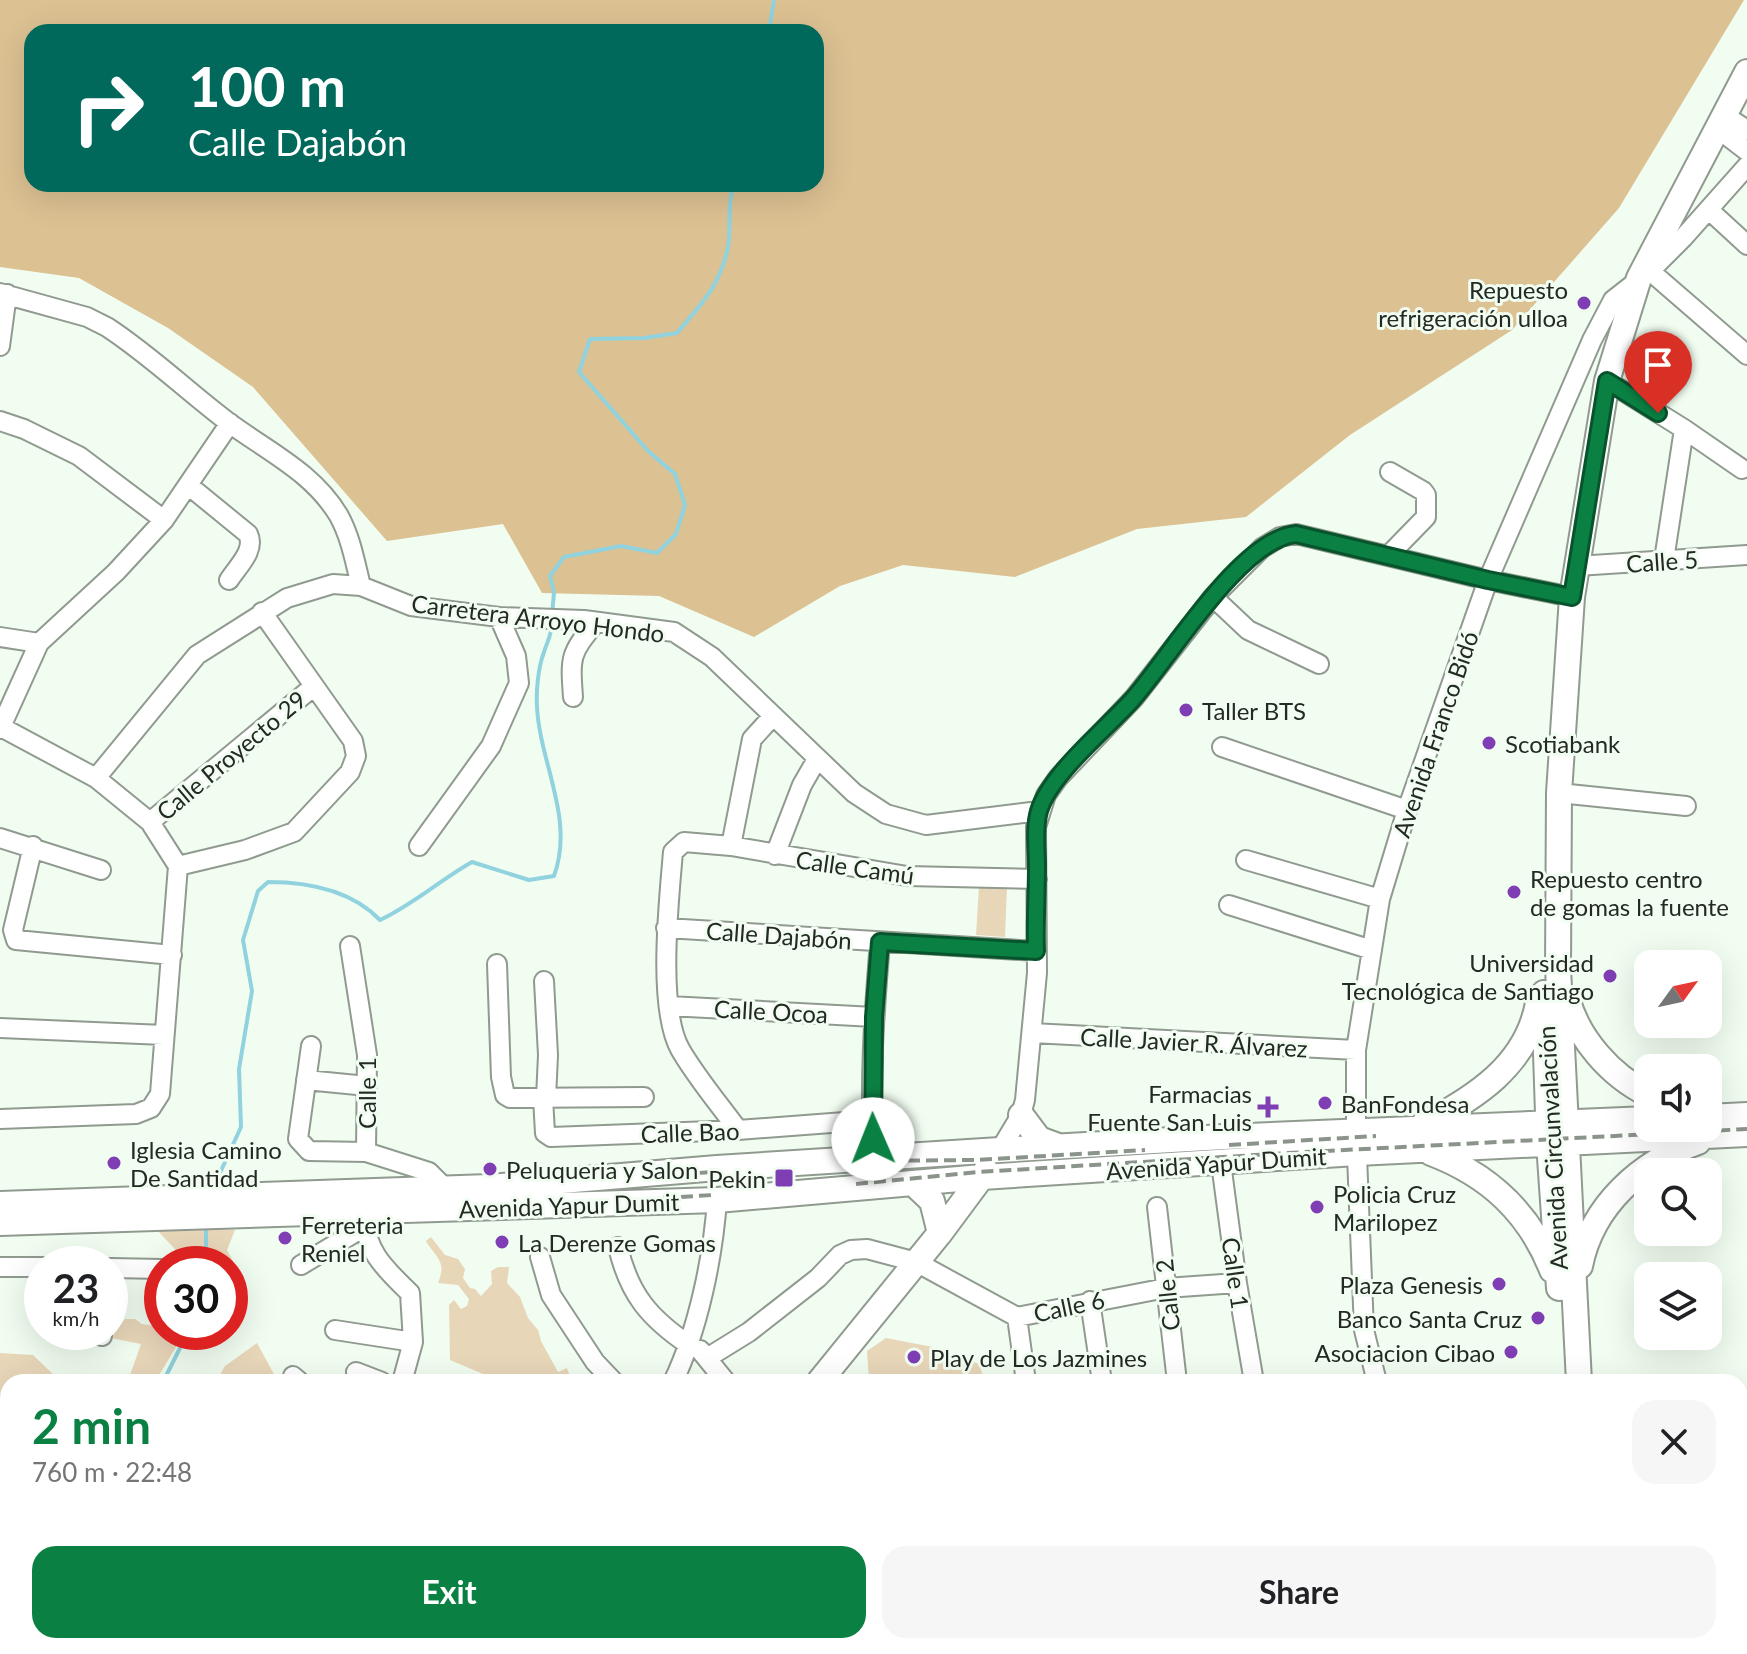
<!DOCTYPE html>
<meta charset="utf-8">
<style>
body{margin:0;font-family:Lato,sans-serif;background:#f6f6f6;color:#202124;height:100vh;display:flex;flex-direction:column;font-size:30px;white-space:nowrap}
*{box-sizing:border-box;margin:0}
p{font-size:26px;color:#757577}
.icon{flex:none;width:44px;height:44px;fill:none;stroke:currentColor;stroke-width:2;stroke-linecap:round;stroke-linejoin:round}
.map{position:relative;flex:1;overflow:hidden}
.details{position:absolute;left:0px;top:1374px;width:1748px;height:280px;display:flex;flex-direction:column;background:#fff;border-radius:24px 24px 0 0;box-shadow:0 8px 32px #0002}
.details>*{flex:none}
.top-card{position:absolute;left:24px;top:24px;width:800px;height:168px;border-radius:24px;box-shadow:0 8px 32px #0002;background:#00695c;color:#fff;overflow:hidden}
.needle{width:52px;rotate:57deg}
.tools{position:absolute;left:1634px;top:950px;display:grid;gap:16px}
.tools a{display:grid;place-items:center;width:88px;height:88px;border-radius:16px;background:#fff;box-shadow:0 8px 32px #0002;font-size:40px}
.speed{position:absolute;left:24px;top:1246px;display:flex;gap:16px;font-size:40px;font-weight:700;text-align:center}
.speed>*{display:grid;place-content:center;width:104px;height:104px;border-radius:50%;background:#fff;box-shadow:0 8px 32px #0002;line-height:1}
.speed small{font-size:20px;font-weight:400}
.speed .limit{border:12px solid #d22;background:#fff;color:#111}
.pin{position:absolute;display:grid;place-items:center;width:68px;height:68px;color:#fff;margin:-82px -34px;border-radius:50% 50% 50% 0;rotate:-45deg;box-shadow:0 0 8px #0007}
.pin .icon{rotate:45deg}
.me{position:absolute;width:88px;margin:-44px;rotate:359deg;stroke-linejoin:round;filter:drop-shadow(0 0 6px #0008)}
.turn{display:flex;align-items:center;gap:28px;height:168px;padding:0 32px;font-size:36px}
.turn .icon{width:104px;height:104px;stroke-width:2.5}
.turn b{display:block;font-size:56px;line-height:68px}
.round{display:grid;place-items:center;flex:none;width:84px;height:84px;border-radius:24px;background:#f6f6f6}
.head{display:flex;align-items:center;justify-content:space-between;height:136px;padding:0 32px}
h1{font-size:48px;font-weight:700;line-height:60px;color:#0b8043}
.cta{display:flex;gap:16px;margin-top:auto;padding:16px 32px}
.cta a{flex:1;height:92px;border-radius:24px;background:#0b8043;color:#fff;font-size:32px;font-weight:700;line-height:92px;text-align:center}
.cta a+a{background:#f6f6f6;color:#202124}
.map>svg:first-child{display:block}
.green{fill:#e8d6b9}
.forest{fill:#dcc192;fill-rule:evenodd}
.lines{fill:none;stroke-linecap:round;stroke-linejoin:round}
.stream{stroke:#90d2de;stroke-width:4}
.minor-casing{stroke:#909a8f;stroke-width:22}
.major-casing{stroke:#909a8f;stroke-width:28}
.minor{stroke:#fff;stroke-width:18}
.major{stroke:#fff;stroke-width:24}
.rail{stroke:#8b948b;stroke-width:4;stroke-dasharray:12 6;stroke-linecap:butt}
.route-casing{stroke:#07532c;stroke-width:20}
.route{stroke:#0b8043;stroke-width:14}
.poi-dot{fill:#7f3eb3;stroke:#f1fdf1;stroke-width:3}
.labels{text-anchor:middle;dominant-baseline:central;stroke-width:6;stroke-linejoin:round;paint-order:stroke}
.poi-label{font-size:24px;fill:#242924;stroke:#f1fdf1;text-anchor:start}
.street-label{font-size:24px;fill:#242924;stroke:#f1fdf1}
</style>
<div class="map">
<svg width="1747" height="1654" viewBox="0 0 1747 1654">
<rect width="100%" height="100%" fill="#f1fdf1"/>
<path class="green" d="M979,886L1007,888L1005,937L976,935Z
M214,1228L235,1230L227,1250L236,1267L230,1271V1264H189L157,1230Z
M431,1237L445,1255L458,1259L465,1269L463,1278L470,1288L475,1289L481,1296L492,1284L491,1271L498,1267H509L507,1283L520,1297L528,1318L538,1330L541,1341L558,1372L567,1368L572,1382H502L450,1360L449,1305L454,1300L461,1309L467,1306L469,1299L458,1285L438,1283C446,1263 439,1260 427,1243L426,1241Z
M162,1311V1332H184L182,1337L155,1382H133L130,1375L141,1344L111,1338L125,1319H135L142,1324L156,1326Z
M886,1338L938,1348L979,1364L985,1382H869L867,1351Z
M257,1343L275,1376L270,1382H216L225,1366Z
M0,1353L33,1355L61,1382H8V1646H108V1654H0Z"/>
<path class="forest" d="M0,0H1744L1619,208L1512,330L1350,435L1246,517L1137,529L1015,577L903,565L840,586L754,637L659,596L542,593L503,524L387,541L253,387L168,328L79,278L0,267ZM32,32H816V184H32Z"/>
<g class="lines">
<path class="stream" d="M769,32L774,0
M552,614L554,593L550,576L564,557L621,546L657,553L676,534L685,505L675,474L648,451L579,372L590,339L644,338L677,333C701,304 720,286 728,247C732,224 726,208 734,184
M214,1186L241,1127L239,1069L252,991L243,940L258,891L268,882C309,882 351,890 380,920C414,904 440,880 472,862L529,880L554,876C575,819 540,764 537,707C536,691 538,668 544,652C547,642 552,634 552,623
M206,1264V1227
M163,1382L188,1332
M0,1397L8,1396"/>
<g class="minor-casing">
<path id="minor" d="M1724,115L1747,130
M1717,128L1747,151
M1709,210L1747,245
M1650,271L1747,355
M0,293L87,317L107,327C150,355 187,391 228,422C267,451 313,472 339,516C351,538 355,562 361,586
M0,346L7,294
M1607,381L1684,429L1742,469
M0,421L24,429L79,456L164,520
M188,485L248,534C256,550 238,566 229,580
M1388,556L1426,517V495L1423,491L1390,472
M1664,560L1684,429
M1577,566L1747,555
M1213,597L1248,630L1319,664
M0,637L39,643
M573,697C570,656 570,654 596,622
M1,727L96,778L150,822L178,866
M0,729L39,643L116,572L164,520L230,423
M1222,747L1407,810
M96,778L197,655L287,598L333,584L361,586L411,606L499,617L584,620L674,632L712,657L854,793L886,814L926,825L1039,811
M1559,793L1686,806
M150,822L313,687
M0,838L101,870
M33,846L13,930L16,940L172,955
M419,846L491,746L519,683L516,656L499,617
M731,846L752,739L772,717
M775,855L802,785L817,759
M1246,860L1380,899
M178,866L245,850L294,832L350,772L356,756L353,741L262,612
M1229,905L1372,950
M666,928L1036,951
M350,946L367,1055L366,1152L429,1172L445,1188
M497,964L501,1077L505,1095L510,1098L644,1097
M544,981L548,1055L546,1098
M669,1006L874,1017
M0,1028L164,1035
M1032,1033L1356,1050
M311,1046L298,1139L309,1151L366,1152
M306,1080L367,1086
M543,1098L545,1133L551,1137L738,1130L871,1120
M0,1119L136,1114L151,1108L160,1094L178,866
M738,1130C719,1104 696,1077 680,1049C657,1007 669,900 673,852L684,842L731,846L907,876L1037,879
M1000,1150L1021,1115L1025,1100L1037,973L1036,827L1046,795L1058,778L1134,698L1213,597L1262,548L1280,537L1296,534L1488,580L1572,597
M874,1158C869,1086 874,1014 880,942
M1221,1163L1237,1283L1254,1382
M1157,1207L1177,1382
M366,1212C361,1247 386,1270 410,1293L413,1342L402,1382
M618,1247C629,1294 649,1318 689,1345
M540,1257L551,1295L595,1362L614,1382
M301,1265L364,1227
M0,1267H42
M110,1268L162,1269
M1090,1301L1102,1382
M1017,1317L1026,1382
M335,1330L413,1342
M101,1332L102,1336
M700,1350L726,1382
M707,1358L749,1332L818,1278L840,1255L851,1250L867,1249L916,1262L1017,1317L1166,1288L1237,1283
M356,1372L382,1382
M293,1376L300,1382
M673,1382C698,1330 713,1258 717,1200
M1377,1382L1364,1330L1356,1131V1050L1380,899L1407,810L1488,580L1592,340L1613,300L1650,271L1683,238L1747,166
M1740,1592L1747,1591
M609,1646L664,1654
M831,1646L833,1654
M926,1646L927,1654
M1032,1646L1033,1654
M1097,1646L1100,1654
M1268,1646L1270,1654
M1346,1646L1347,1654
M1666,1646V1654
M317,1654L318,1646
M518,1654L519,1646
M945,1654L978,1646
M1398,1654L1421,1653"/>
</g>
<g class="major-casing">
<path id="major" d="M1544,993L1549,1143L1559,1288
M1567,998C1578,1039 1611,1076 1648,1094
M1021,1115L1039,1139L1058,1146
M1708,1117L1747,1115
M1423,1125C1475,1098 1527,1065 1538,1003
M1431,1153C1489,1175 1529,1212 1552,1270
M913,1183L932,1201L940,1233
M0,1204L489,1187L717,1168L1000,1150L1223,1137L1648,1119
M0,1223L717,1200L982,1177L1357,1153L1747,1134
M1580,1266C1592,1205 1641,1162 1698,1142
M819,1382L940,1233L986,1171
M1579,1382L1558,968L1559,793L1572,597L1607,381L1639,278L1747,72
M1572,1646L1573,1654
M1591,1646V1654
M695,1654L697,1646"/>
</g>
<use href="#minor" class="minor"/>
<use href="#major" class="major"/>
<path class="rail" d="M1229,1145L1376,1136
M854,1161L977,1160L1145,1150
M661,1176L711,1172
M856,1184L979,1172L1288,1153L1747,1129
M663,1198L713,1195"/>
</g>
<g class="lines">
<g class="route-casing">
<path id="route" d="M873,1139L874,1017L880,942L1036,951C1035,922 1037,894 1037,866C1037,848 1034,828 1039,811C1050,774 1106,729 1132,700C1169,659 1240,539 1296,534L1488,580L1572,597L1607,381L1658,413"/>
</g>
<use href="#route" class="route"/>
</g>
<g class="poi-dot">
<circle cx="1584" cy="303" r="8"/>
<circle cx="1186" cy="710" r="8"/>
<circle cx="1489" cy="743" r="8"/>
<circle cx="1514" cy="892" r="8"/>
<circle cx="1610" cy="976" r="8"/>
<circle cx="1325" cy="1103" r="8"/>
<path d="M1264 1095h8v8h8v8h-8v8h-8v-8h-8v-8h8z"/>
<circle cx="114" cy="1163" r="8"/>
<circle cx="490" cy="1169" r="8"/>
<rect x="774" y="1168" width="20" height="20" rx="4"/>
<circle cx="1317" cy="1207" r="8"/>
<circle cx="285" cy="1238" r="8"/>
<circle cx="502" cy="1242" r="8"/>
<circle cx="1499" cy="1284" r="8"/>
<circle cx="1538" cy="1318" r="8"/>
<circle cx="1511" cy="1352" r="8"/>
<circle cx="914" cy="1357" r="8"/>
</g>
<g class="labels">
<g class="poi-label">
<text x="1568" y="289" text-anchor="end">Repuesto<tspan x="1568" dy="28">refrigeración ulloa</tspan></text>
<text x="1202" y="710">Taller BTS</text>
<text x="1505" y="743">Scotiabank</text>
<text x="1530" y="878">Repuesto centro<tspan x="1530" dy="28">de gomas la fuente</tspan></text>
<text x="1594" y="962" text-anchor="end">Universidad<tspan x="1594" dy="28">Tecnológica de Santiago</tspan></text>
<text x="1252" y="1093" text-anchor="end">Farmacias<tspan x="1252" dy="28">Fuente San Luis</tspan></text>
<text x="1341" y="1103">BanFondesa</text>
<text x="130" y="1149">Iglesia Camino<tspan x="130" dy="28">De Santidad</tspan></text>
<text x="506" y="1169">Peluqueria y Salon</text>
<text x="766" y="1178" text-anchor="end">Pekin</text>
<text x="1333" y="1193">Policia Cruz<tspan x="1333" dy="28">Marilopez</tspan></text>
<text x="301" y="1224">Ferreteria<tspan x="301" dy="28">Reniel</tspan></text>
<text x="518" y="1242">La Derenze Gomas</text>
<text x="1483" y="1284" text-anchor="end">Plaza Genesis</text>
<text x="1522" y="1318" text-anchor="end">Banco Santa Cruz</text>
<text x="1495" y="1352" text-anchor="end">Asociacion Cibao</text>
<text x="930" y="1357">Play de Los Jazmines</text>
</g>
<g class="street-label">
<text transform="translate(1662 561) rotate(-4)">Calle 5</text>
<text transform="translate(538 618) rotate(7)">Carretera Arroyo Hondo</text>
<text transform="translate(1435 734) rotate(-71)">Avenida Franco Bidó</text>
<text transform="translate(231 755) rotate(-40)">Calle Proyecto 29</text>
<text transform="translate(855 867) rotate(8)">Calle Camú</text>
<text transform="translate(779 935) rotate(4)">Calle Dajabón</text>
<text transform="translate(771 1011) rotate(3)">Calle Ocoa</text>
<text transform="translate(1194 1042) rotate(3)">Calle Javier R. Álvarez</text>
<text transform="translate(366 1093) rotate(-90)">Calle 1</text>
<text transform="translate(690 1132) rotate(-2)">Calle Bao</text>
<text transform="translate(1552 1148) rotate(-93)">Avenida Circunvalación</text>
<text transform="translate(1216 1163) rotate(-4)">Avenida Yapur Dumit</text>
<text transform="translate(569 1205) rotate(-2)">Avenida Yapur Dumit</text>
<text transform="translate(1236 1273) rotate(82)">Calle 1</text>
<text transform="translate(1167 1295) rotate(-96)">Calle 2</text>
<text transform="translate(1069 1306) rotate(-12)">Calle 6</text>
</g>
</g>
</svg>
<div class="tools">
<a><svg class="needle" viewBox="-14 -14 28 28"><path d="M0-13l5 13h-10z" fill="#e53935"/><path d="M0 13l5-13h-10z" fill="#757577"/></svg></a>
<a><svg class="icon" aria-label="sound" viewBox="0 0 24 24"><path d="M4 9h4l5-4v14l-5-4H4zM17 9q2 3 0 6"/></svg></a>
<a><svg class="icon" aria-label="search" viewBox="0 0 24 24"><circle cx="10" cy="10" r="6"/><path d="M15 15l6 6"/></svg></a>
<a><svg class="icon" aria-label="layers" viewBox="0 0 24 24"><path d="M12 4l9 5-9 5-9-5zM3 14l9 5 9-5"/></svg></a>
</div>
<div class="speed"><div>23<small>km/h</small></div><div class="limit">30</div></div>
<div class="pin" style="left:1658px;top:413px;background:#d93025"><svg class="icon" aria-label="arrive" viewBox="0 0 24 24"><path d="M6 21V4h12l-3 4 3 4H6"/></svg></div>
<svg class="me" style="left:873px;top:1139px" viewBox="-20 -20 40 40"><circle r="19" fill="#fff"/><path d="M0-13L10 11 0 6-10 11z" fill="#0b8043"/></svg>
<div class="top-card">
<div class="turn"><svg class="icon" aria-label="right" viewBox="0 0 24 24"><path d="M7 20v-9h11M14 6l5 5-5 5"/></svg><div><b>100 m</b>Calle Dajabón</div></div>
</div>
<section class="details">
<div class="head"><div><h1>2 min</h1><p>760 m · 22:48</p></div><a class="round"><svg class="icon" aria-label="close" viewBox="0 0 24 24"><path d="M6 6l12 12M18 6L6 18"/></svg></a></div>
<div class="cta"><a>Exit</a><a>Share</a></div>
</section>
</div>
